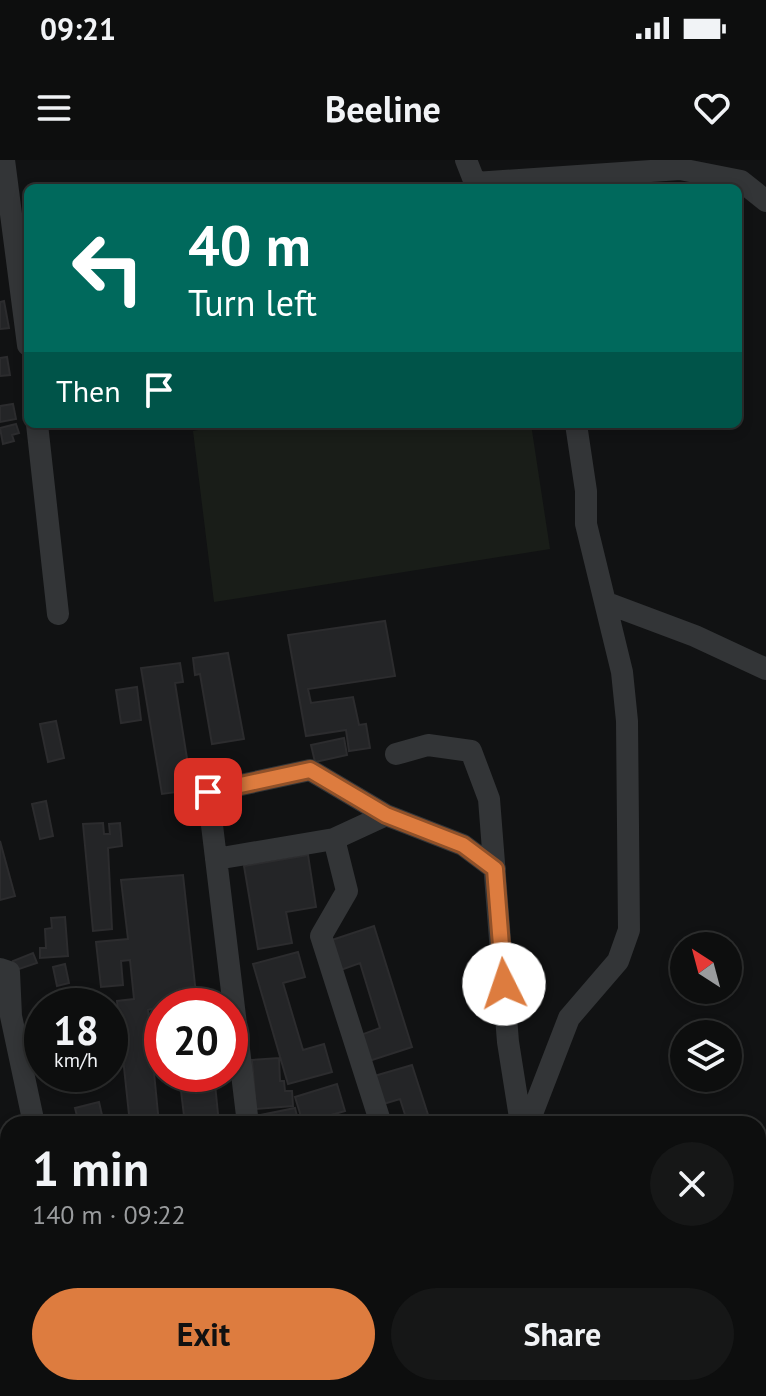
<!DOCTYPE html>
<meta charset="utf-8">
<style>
body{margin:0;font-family:"PT Sans",sans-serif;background:#161717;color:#f1f3f6;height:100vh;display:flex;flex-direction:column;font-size:30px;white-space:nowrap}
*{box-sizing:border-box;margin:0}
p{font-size:26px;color:#9a9c9e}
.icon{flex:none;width:44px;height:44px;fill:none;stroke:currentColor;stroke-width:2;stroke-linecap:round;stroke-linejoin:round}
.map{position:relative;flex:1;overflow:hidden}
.panel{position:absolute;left:0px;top:956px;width:766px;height:280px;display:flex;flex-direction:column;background:#0d0e0e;border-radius:24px 24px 0 0;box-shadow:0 4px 12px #0003,0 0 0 2px #2d2e2e}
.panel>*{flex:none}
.hud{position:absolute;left:24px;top:24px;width:718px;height:244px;border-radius:12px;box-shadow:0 4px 12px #0003,0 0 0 2px #2d2e2e;background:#00695c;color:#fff;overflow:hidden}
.needle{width:52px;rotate:324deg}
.controls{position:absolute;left:670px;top:772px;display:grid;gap:16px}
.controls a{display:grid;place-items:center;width:72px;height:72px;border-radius:50%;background:#0d0e0e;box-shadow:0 4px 12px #0003,0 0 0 2px #2d2e2e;font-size:40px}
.speed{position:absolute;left:24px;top:828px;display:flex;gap:16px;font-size:40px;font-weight:700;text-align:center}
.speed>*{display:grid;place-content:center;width:104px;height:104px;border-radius:50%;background:#0d0e0e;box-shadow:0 4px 12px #0003,0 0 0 2px #2d2e2e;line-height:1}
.speed small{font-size:20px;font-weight:400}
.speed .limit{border:12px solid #d22;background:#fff;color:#111}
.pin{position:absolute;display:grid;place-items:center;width:68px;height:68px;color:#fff;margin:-34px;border-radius:16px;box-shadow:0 4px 12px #0006}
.me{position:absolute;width:88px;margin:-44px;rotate:356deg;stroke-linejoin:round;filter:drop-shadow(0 0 6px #0008)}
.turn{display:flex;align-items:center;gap:28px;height:168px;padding:0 32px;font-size:36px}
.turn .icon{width:104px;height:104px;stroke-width:2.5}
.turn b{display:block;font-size:56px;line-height:68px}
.then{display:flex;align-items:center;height:76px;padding:0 32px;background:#0003;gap:16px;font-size:30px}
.round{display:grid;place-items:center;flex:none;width:84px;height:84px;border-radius:42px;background:#161717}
.overview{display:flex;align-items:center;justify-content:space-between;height:136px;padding:0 32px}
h1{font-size:48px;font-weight:600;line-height:60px}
.cta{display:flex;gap:16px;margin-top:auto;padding:16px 32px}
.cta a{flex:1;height:92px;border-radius:48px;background:#dd7c3f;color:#111;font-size:32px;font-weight:600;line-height:92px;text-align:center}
.cta a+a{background:#161717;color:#f1f3f6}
.status{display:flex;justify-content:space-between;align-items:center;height:56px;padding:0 40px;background:#0d0e0e;direction:ltr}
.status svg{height:22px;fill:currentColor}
header{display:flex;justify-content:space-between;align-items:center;height:104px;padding:0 32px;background:#0d0e0e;font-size:36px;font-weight:600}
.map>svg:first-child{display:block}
.green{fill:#191d18}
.building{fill:#242527;stroke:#2c2c2e;stroke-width:2}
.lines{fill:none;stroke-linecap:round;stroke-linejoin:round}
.minor{stroke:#333537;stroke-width:22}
.route-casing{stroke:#905129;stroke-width:20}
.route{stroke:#dd7c3f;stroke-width:14}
</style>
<div class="status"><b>09:21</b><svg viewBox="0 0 49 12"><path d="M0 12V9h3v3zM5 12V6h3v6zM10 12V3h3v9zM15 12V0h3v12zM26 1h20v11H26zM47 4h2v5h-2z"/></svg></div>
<header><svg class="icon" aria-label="menu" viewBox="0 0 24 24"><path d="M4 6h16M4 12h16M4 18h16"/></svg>Beeline<svg class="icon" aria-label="heart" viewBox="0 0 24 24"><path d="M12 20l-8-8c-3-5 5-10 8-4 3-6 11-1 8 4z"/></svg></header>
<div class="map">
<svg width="766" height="1236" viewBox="0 0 766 1236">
<rect width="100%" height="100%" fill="#111213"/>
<path class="green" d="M229,264H531L550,389L214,442L193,271Z"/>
<path class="building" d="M4,141L9,168L0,169V142Z
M7,197L10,215L0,216V198Z
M13,244L16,259L0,262V246Z
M16,264L19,273L12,275L14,281L3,284L0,268Z
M385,461L395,516L308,529L311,543L353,537L359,565L366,564L370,588L349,591L346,570L306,576L288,475Z
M228,493L244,579L212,584L200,514L195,515L193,498Z
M180,503L183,522L175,523L192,630L162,634L141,508Z
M137,527L141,560L121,563L116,530Z
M56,561L64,598L48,602L40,564Z
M344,578L347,595L315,602L311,585Z
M46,641L53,676L40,679L32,644Z
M103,663L104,674H110L109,664L120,663L122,686L108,688L112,769L93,771L83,664Z
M0,681L15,736L0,740Z
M308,695L316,747L286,752L292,783L258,789L244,706Z
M183,715L196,834L199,845L206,846H162L148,850L152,886L162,885V901L153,902L159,964H130L117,841L134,839L130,800L121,801L123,825L101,827L96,782L128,779L121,720Z
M65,757L68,796L40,798V788H46L45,769L52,768L51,758Z
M374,766L412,887L366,902L358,876L380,868L360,803L338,811L329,781Z
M298,792L305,817L283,823L303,890L324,884L332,912L288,924L253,804Z
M33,793L37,803L16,810L13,801Z
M65,804L69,823L57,826L53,807Z
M279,898L280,921H284L285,931H292L293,946L256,949L252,900Z
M412,905L431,964H408L400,939L380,945L371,917Z
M179,914H214L219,964H185Z
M337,924L345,951L303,963L295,937Z
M99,942L104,964H79L75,948Z
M295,948L299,964H259L251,957Z
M8,968V995L0,998V971Z
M3,1073L8,1096L0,1098V1074Z
M59,1228H103L106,1236H59Z
M204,1228H244L225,1236H204Z
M304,1228H325L331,1236H293Z
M332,1228H353L355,1236H335Z"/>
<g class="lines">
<path class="minor" d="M4,0L28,185
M466,0L477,28
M475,23L680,9L741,21L766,41
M37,264L58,454
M607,443L695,476L766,509
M396,594L428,585L471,591L489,639L508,882L521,964
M216,699L334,679
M0,809L9,812L11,856L34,964
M248,964L208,632L310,610L386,655L463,685L495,709
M381,964L321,776L347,731L334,679L386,655
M528,964L569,858L618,801L629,770L627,561L622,512L586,364V331L576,264
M758,1052H766
M0,1173L8,1174
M197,1228L199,1236
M560,1228L563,1236"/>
</g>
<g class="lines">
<g class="route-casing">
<path id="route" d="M208,632L310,610L386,655L463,685L495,709L504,824"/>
</g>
<use href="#route" class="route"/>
</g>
</svg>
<div class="controls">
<a><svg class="needle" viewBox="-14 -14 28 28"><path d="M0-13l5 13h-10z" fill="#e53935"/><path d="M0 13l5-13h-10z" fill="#9a9c9e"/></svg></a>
<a><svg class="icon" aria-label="layers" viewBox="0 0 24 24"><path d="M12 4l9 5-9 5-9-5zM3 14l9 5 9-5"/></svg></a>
</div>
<div class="speed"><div>18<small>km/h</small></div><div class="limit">20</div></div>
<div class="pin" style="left:208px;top:632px;background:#d93025"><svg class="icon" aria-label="arrive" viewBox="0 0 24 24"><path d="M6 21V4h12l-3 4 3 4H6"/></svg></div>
<svg class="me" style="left:504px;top:824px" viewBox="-20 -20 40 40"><circle r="19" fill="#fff"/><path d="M0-13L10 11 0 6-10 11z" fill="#dd7c3f"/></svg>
<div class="hud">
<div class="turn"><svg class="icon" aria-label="left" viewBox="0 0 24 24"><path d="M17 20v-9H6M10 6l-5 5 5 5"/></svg><div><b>40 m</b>Turn left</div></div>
<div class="then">Then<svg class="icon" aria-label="arrive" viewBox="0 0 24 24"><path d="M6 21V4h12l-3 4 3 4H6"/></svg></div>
</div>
<section class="panel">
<div class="overview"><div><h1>1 min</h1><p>140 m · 09:22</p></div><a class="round"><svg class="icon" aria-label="close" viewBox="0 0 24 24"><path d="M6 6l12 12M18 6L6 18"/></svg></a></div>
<div class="cta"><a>Exit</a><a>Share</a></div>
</section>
</div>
